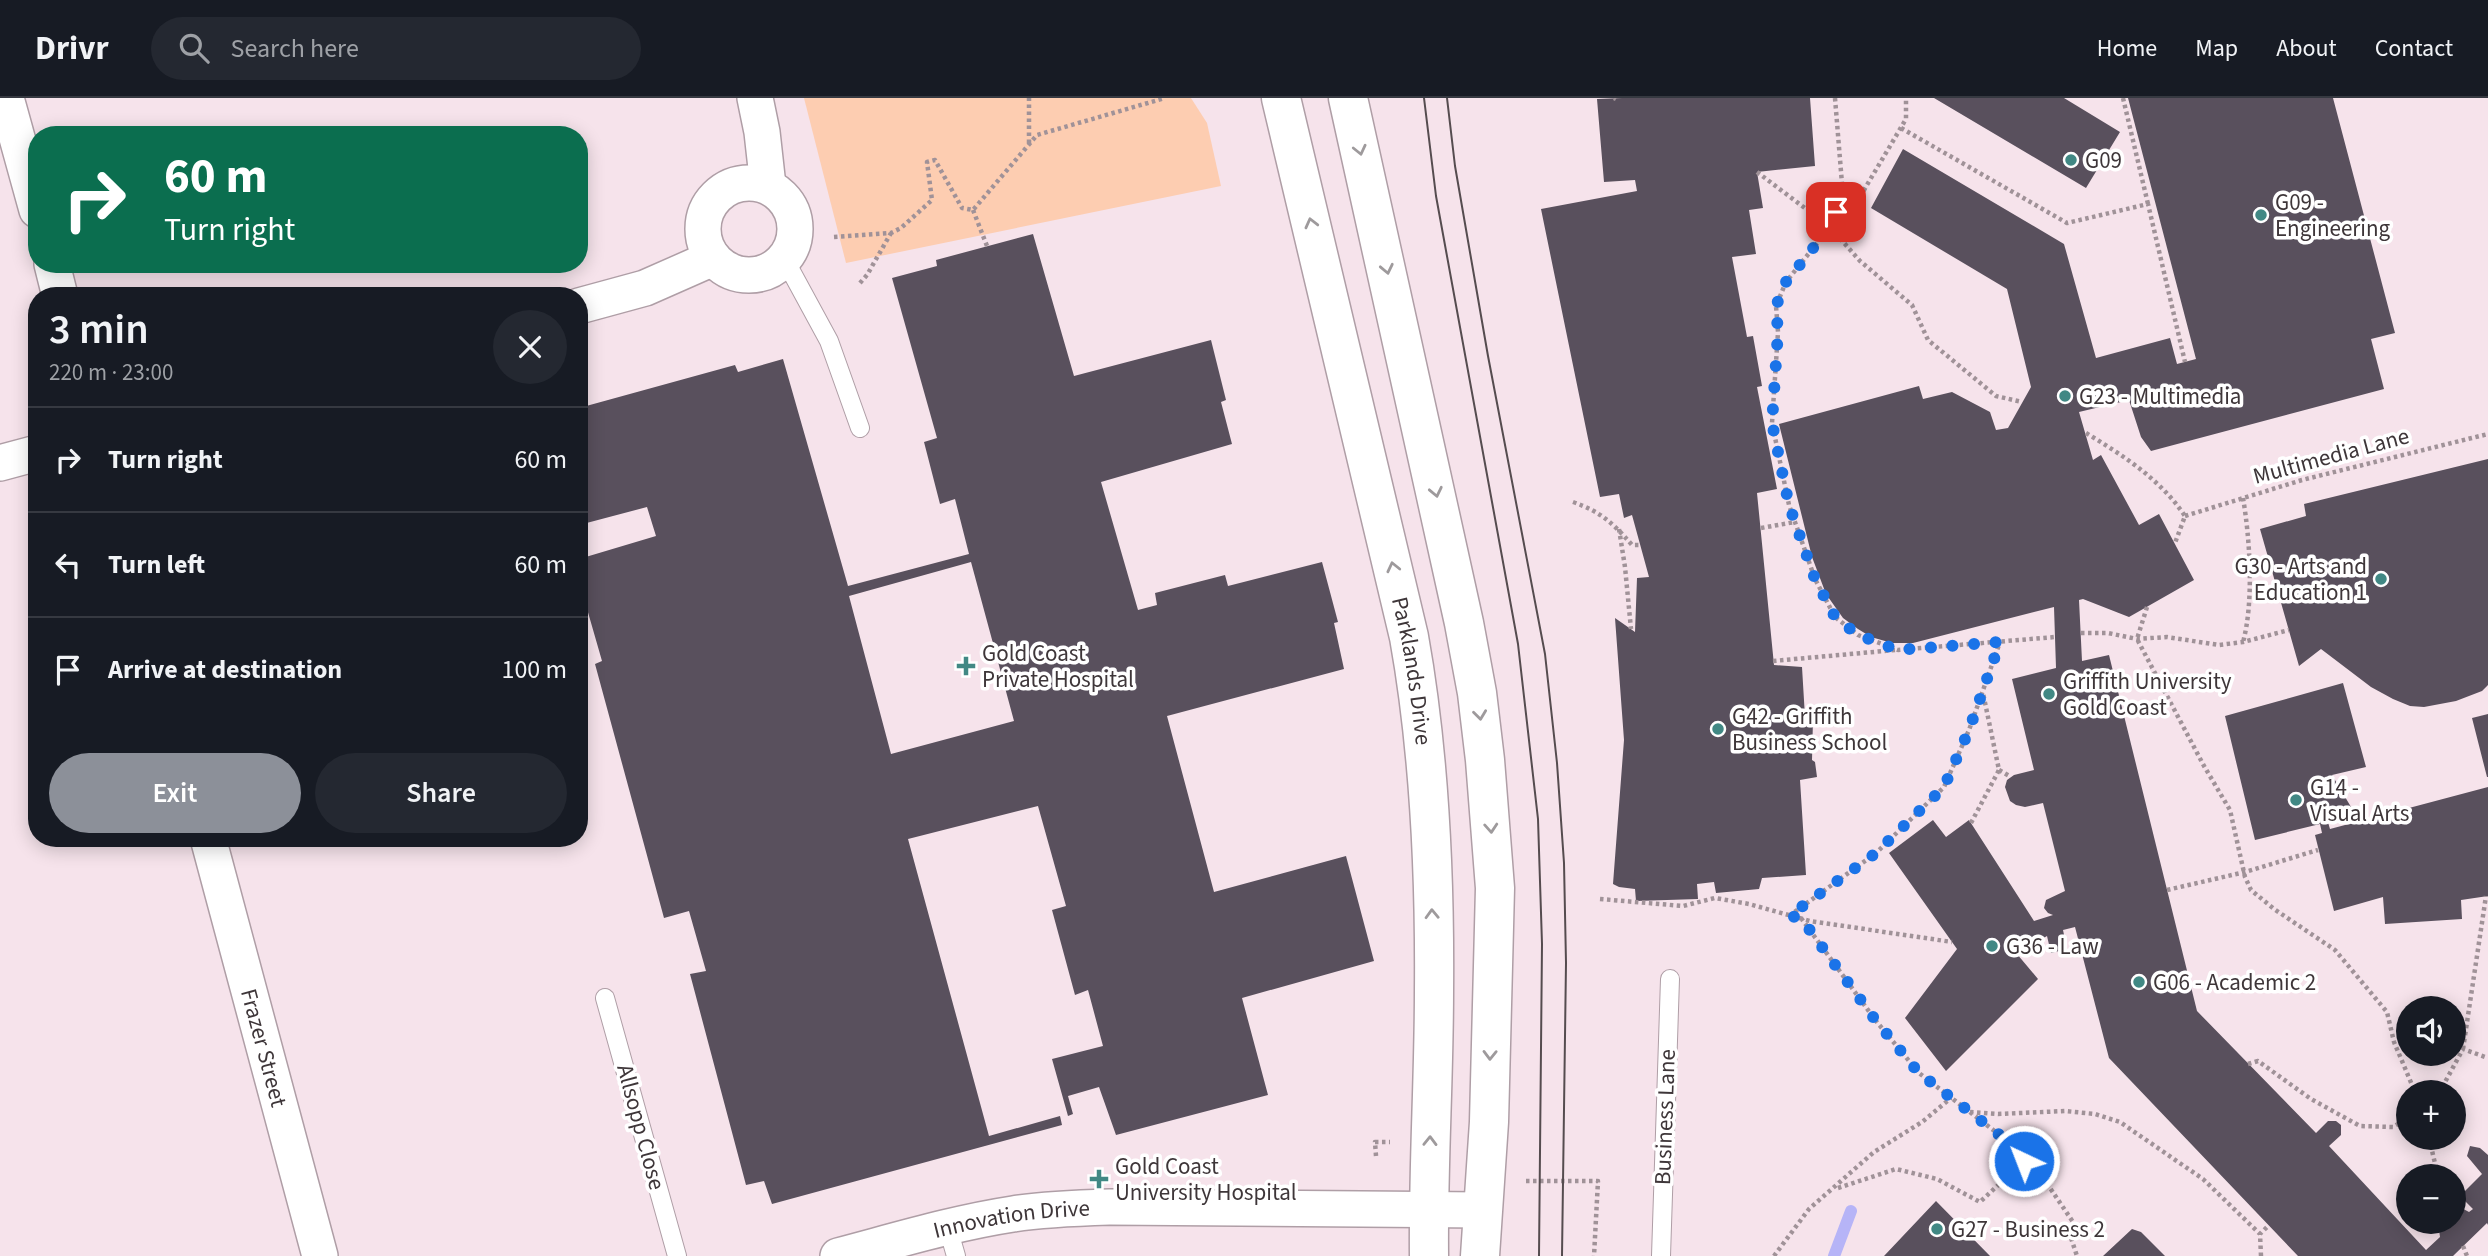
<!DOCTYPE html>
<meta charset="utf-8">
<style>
body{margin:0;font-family:"Source Sans 3",sans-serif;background:#242831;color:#f1f3f6;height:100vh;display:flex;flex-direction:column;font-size:26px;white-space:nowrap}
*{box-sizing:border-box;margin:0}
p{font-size:23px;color:#9ea1a6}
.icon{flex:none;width:38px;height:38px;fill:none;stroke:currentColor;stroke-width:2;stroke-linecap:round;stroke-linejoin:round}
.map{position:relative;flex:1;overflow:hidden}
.side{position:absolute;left:28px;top:189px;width:560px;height:560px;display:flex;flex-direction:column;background:#171b24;border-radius:28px;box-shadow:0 4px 18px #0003}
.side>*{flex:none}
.guide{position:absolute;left:28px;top:28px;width:560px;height:147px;border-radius:28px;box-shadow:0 4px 18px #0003;background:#0b6e4f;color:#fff;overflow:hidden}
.fabs{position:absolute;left:2396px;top:898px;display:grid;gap:14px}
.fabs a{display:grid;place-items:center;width:70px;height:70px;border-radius:50%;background:#171b24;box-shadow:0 4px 18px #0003;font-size:35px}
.pin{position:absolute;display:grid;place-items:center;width:60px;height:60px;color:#fff;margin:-30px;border-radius:14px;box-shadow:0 4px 10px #0006}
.me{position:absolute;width:77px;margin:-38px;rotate:317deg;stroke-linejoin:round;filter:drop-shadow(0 0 5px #0008)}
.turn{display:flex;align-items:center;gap:24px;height:147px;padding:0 21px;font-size:32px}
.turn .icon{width:91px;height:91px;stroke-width:2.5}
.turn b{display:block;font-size:49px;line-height:60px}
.round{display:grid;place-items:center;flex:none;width:74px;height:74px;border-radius:37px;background:#242831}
.headline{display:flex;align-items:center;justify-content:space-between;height:119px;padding:0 21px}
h1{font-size:42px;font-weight:600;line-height:52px}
.primary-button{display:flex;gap:14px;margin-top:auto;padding:14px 21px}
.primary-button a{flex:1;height:80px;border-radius:42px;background:#8c9099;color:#fff;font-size:28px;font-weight:600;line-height:80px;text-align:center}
.primary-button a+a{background:#242831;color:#f1f3f6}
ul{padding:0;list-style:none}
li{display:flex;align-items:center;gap:21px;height:105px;padding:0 21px;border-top:2px solid #363941}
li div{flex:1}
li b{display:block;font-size:26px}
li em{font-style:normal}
header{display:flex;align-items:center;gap:42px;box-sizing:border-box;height:98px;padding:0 35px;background:#171b24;border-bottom:2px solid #363941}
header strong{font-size:33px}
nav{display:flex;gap:38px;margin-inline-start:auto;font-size:24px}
.search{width:490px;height:63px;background:#242831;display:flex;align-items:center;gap:18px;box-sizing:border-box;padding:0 24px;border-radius:38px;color:#9ea1a6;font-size:26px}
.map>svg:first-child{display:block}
.green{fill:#fdcdb1}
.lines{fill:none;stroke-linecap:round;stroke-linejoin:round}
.stream{stroke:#b6b4f7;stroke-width:12}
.building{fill:#59505d;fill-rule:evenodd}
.service-casing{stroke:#af9ea6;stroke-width:20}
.minor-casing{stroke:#af9ea6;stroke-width:38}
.tertiary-casing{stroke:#af9ea6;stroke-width:41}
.path{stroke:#a09298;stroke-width:4.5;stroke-dasharray:3.5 3.5;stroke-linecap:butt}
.service{stroke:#fff;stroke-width:18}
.minor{stroke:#fff;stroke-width:35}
.tertiary{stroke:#fff;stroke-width:38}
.tram{stroke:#554c4f;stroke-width:2}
.oneway{stroke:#9e9a9c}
.route{stroke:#1a73e8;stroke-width:12;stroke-dasharray:0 21.6}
.poi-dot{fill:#418884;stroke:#fff;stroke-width:2.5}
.labels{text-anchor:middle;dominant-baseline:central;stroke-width:7;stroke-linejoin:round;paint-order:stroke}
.poi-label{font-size:23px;fill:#3e3639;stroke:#fff;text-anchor:start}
.street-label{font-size:23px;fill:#3e3639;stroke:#fff}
</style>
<header>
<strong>Drivr</strong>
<div class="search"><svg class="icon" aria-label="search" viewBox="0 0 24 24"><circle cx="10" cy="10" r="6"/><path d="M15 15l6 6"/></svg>Search here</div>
<nav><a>Home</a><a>Map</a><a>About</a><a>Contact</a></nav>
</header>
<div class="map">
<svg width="2488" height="1158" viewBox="0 0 2488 1158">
<rect width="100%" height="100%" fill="#f6e3eb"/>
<path class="green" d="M804,0H1191L1207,25L1221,88L846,165Z"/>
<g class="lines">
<path class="stream" d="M1834,1158L1851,1113"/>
</g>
<path class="building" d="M1622,0H1810L1815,68L1757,74L1763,110L1749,112L1756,156L1732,159L1747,239L1753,238L1762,288L1757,289L1777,391L1757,395L1774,567L1802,569L1805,619L1813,621L1812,662L1815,664L1817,679L1800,682L1806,777L1762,780L1759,791L1716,795L1714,784L1697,786L1698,801L1636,803L1635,791L1619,789L1613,786L1624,642L1615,520L1635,534L1637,480L1649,479L1632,417L1624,420L1619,396L1600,399L1541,111L1637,93L1635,82L1604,84L1597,1Z
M1934,0H2064L2120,34L2086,90Z
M2128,0H2333L2395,235L2371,241L2384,291L2151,353L2141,339L2129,302L2079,314L2093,362L2101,357L2139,427L2159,416L2194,482L2129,519L2083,501L2079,502L2082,563L2109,557L2197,913L2316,1035L2328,1023H2336L2341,1027V1037L2329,1048L2426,1152L2440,1139L2438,1124H2454V1106L2469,1114L2473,1111L2460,1098L2482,1076L2467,1058L2470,1048L2480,1050L2488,1057V1127L2487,1125L2453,1158H2298L2109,960L2075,829L2063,832L2067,851L2051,855L2047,838L2017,856L2038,881L1946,973L1905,920L1957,851L1889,755L1933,722L1946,739L1969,722L2034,823L2053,817L2048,815L2044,810L2046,802L2065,793L2043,705L2025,709L2016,707L2010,703L2005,689L2007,682L2014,677L2034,672L2012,581L2056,570L2054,509L1913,545H1892L1871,539L1858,531L1843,520L1826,496L1812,459L1779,326L1919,288L1923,301L1952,294L1990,314L1996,332L2008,330L2031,289L2007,191L1871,110L1903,51L2064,146L2096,260L2170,240L2177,266L2196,261Z
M1033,136L1074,278L1211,242L1226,302L1221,304L1232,346L1101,384L1138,512L1157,507L1155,495L1225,477L1228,488L1322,464L1338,524L1334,525L1344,571L1167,618L1214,794L1346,758L1374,863L1242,900L1268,997L1116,1037L1099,989L1068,998L1073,1016L1068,1018L1052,961L1103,948L1088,892L1075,897L1052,812L1066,808L1038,708L908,741L989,1038L1060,1018L1062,1027L772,1106L764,1083L746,1087L690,876L706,873L689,813L664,820L595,566L602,563L579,483V461L656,438L647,409L579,427V310L735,267L738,274L783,261L848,488L969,456L955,401L940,406L924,344L937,340L892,180L937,168L936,162ZM971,464L1014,623L891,656L849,498Z
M2488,361V587L2482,593L2456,603L2424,609L2410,608L2393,601L2371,589L2321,551L2299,568L2260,431L2306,418L2304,406Z
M2343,585L2366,669L2332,677L2354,714L2327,721L2330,731L2488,689V798L2461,802L2462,821L2385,826L2383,799L2334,813L2315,737L2322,735L2320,726L2255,742L2225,618Z
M2488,616V679H2487L2472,620Z
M1936,1103L1990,1158H1884Z
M2132,1131L2141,1134L2165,1158H2103Z"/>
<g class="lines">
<g class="service-casing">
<path id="service" d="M785,162L829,243L860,330
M605,900L677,1158
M948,1130L956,1158
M1661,1158L1670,881"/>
</g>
<g class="minor-casing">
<g id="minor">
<path d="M6,0L37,112"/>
<path d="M755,0L762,34L768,88"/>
<circle cx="749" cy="131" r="46"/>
<path d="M52,166L60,198"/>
<path d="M579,208L645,190L713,160"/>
<path d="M0,365L37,355"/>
<path id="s1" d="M208,740L320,1158"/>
<path id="s2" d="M838,1158C895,1143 954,1125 1013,1116C1045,1111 1078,1110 1110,1109L1483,1112"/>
</g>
</g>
<g class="tertiary-casing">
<g id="tertiary">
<path id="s3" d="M1281,0L1409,539C1430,656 1435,775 1434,893C1434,981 1428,1070 1429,1158"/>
<path d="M1348,0L1464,525L1477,595L1485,662L1495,790L1489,1024L1480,1158"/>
</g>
</g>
<path class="path" d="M1614,0L1616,1
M1835,0L1843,98L1830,129L1860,163L1912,207L1928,242L1996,298L2022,304
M2123,0L2148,106
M1901,30L2067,125L2148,106L2185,264
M1029,45V0
M1757,74L1830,129L1786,184L1776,208L1778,234L1772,325L1789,407L1815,481L1835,519L1858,537L1898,552L2055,539
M1843,98L1864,92L1906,21V0
M973,112L987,148
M834,139L891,135L901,130L932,102L927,64L935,62L962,110L973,112L1037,37L1165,0
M860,185L867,177L891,135
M34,269L37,268
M2086,335C2124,358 2160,381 2185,418L2175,445
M2243,400C2250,441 2254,504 2243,544
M1573,404C1601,414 1613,425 1632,447H1639
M2185,418L2302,382L2488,336
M1761,430L1795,424
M1619,431L1625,469L1631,531
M2147,509L2137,541L2204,668L2230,712L2245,779L2251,792L2274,811L2335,852L2387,914L2394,944L2415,994
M2081,535H2108L2137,541L2167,539L2219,547L2243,544L2289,532
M1773,563L1895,552
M1999,672L2011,679
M1971,725L1999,672L1983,595
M2167,792L2245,774L2318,752
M1600,801L1683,808L1715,800L1749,806L1810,823L1952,844
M1789,818L1876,755L1944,689L1969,632L2000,544
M1801,820L1876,923L1919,975L2001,1038L2050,1090L2073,1124L2071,1140L2077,1158
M2463,951L2486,798
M2248,966L2258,963L2311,1001L2360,1028L2393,1029L2408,1020
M2437,994L2444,986L2463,951L2488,960
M1970,1014L1998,1016L2065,1013L2095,1016L2120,1024L2203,1081L2260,1136
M2429,1040L2438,1078
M1376,1058L1375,1044H1390
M1526,1083H1598L1594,1158
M1838,1090L1896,1071L1937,1081L1980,1104L2024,1063
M2463,1148L2467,1158
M1774,1158L1809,1111L1874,1054L1922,1024L1951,1000
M2261,1158L2260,1136L2269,1127"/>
<use href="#service" class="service"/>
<use href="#minor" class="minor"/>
<use href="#tertiary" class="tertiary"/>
<path class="tram" d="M1424,0L1436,98L1518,546L1538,721L1542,846L1539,1158
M1447,0L1455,68L1488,258L1545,556L1557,665L1564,765L1566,865L1562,1158"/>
</g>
<defs><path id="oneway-chevron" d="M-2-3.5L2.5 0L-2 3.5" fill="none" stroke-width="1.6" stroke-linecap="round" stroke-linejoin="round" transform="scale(1.75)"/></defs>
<g class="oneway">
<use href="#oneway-chevron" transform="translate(1360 52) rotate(77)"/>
<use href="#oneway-chevron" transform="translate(1311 125) rotate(-104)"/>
<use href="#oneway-chevron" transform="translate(1387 171) rotate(78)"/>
<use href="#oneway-chevron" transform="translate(1436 394) rotate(78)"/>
<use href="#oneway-chevron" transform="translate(1393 469) rotate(-103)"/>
<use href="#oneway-chevron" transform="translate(1480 617) rotate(83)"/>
<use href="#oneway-chevron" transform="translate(1491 730) rotate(86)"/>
<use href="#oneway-chevron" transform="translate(1432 816) rotate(-92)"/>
<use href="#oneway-chevron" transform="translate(1490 957) rotate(91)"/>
<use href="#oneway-chevron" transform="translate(1430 1043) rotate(-89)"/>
</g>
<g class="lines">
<path class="route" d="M1836,114L1830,129L1786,184L1776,208L1778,234L1772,325L1789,407L1815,481L1835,519L1858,537L1898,552L2000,544L1969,632L1944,689L1876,755L1789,818L1801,820L1876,923L1919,975L2001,1038L2024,1063"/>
</g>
<g class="poi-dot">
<circle cx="2071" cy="62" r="7"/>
<circle cx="2261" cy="117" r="7"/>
<circle cx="2065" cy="298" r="7"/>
<circle cx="2381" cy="481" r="7"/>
<path d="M962.5 557.5h7v7h7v7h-7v7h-7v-7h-7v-7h7z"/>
<circle cx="2049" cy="596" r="7"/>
<circle cx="1718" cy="631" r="7"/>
<circle cx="2296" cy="702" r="7"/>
<circle cx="1992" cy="848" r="7"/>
<circle cx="2139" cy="884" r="7"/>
<path d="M1095.5 1070.5h7v7h7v7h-7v7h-7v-7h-7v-7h7z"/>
<circle cx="1937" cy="1131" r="7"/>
</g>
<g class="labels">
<g class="poi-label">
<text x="2085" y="62">G09</text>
<text x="2275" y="104">G09 -<tspan x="2275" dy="26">Engineering</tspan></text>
<text x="2079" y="298">G23 - Multimedia</text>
<text x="2367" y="468" text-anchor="end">G30 - Arts and<tspan x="2367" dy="26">Education 1</tspan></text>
<text x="982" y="555">Gold Coast<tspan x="982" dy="26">Private Hospital</tspan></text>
<text x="2063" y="583">Griffith University<tspan x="2063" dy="26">Gold Coast</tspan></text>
<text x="1732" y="618">G42 - Griffith<tspan x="1732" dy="26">Business School</tspan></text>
<text x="2310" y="689">G14 -<tspan x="2310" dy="26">Visual Arts</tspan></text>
<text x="2006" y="848">G36 - Law</text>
<text x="2153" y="884">G06 - Academic 2</text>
<text x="1115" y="1068">Gold Coast<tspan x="1115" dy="26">University Hospital</tspan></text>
<text x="1951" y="1131">G27 - Business 2</text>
</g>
<g class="street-label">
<text transform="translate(2331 358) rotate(-15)">Multimedia Lane</text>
<text stroke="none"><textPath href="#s3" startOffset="588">Parklands Drive</textPath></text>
<text stroke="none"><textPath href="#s1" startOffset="217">Frazer Street</textPath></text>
<text transform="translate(1665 1019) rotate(-88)">Business Lane</text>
<text transform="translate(641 1029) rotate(75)">Allsopp Close</text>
<text stroke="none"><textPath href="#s2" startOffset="178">Innovation Drive</textPath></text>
</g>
</g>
</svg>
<div class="fabs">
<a><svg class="icon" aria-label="sound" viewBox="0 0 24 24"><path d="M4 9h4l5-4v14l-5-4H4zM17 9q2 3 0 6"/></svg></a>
<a>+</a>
<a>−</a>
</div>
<div class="pin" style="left:1836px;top:114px;background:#d93025"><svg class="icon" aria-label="arrive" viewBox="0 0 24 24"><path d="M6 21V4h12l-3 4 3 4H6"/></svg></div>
<svg class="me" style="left:2024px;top:1063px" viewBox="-20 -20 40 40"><circle r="17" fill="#1a73e8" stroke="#fff" stroke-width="3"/><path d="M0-11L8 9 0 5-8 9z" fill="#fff"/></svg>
<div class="guide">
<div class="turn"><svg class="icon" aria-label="right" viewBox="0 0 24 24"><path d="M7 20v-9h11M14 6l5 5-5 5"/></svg><div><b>60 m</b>Turn right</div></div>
</div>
<section class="side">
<div class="headline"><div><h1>3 min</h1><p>220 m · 23:00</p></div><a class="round"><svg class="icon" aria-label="close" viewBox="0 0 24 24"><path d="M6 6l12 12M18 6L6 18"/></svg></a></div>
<ul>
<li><svg class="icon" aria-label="right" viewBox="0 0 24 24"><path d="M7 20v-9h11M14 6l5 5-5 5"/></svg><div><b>Turn right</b></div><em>60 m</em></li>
<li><svg class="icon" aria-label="left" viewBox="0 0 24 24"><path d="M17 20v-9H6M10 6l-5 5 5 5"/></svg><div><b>Turn left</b></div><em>60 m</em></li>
<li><svg class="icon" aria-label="arrive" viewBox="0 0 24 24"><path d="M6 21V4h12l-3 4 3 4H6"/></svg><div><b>Arrive at destination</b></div><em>100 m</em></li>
</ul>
<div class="primary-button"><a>Exit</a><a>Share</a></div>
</section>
</div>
